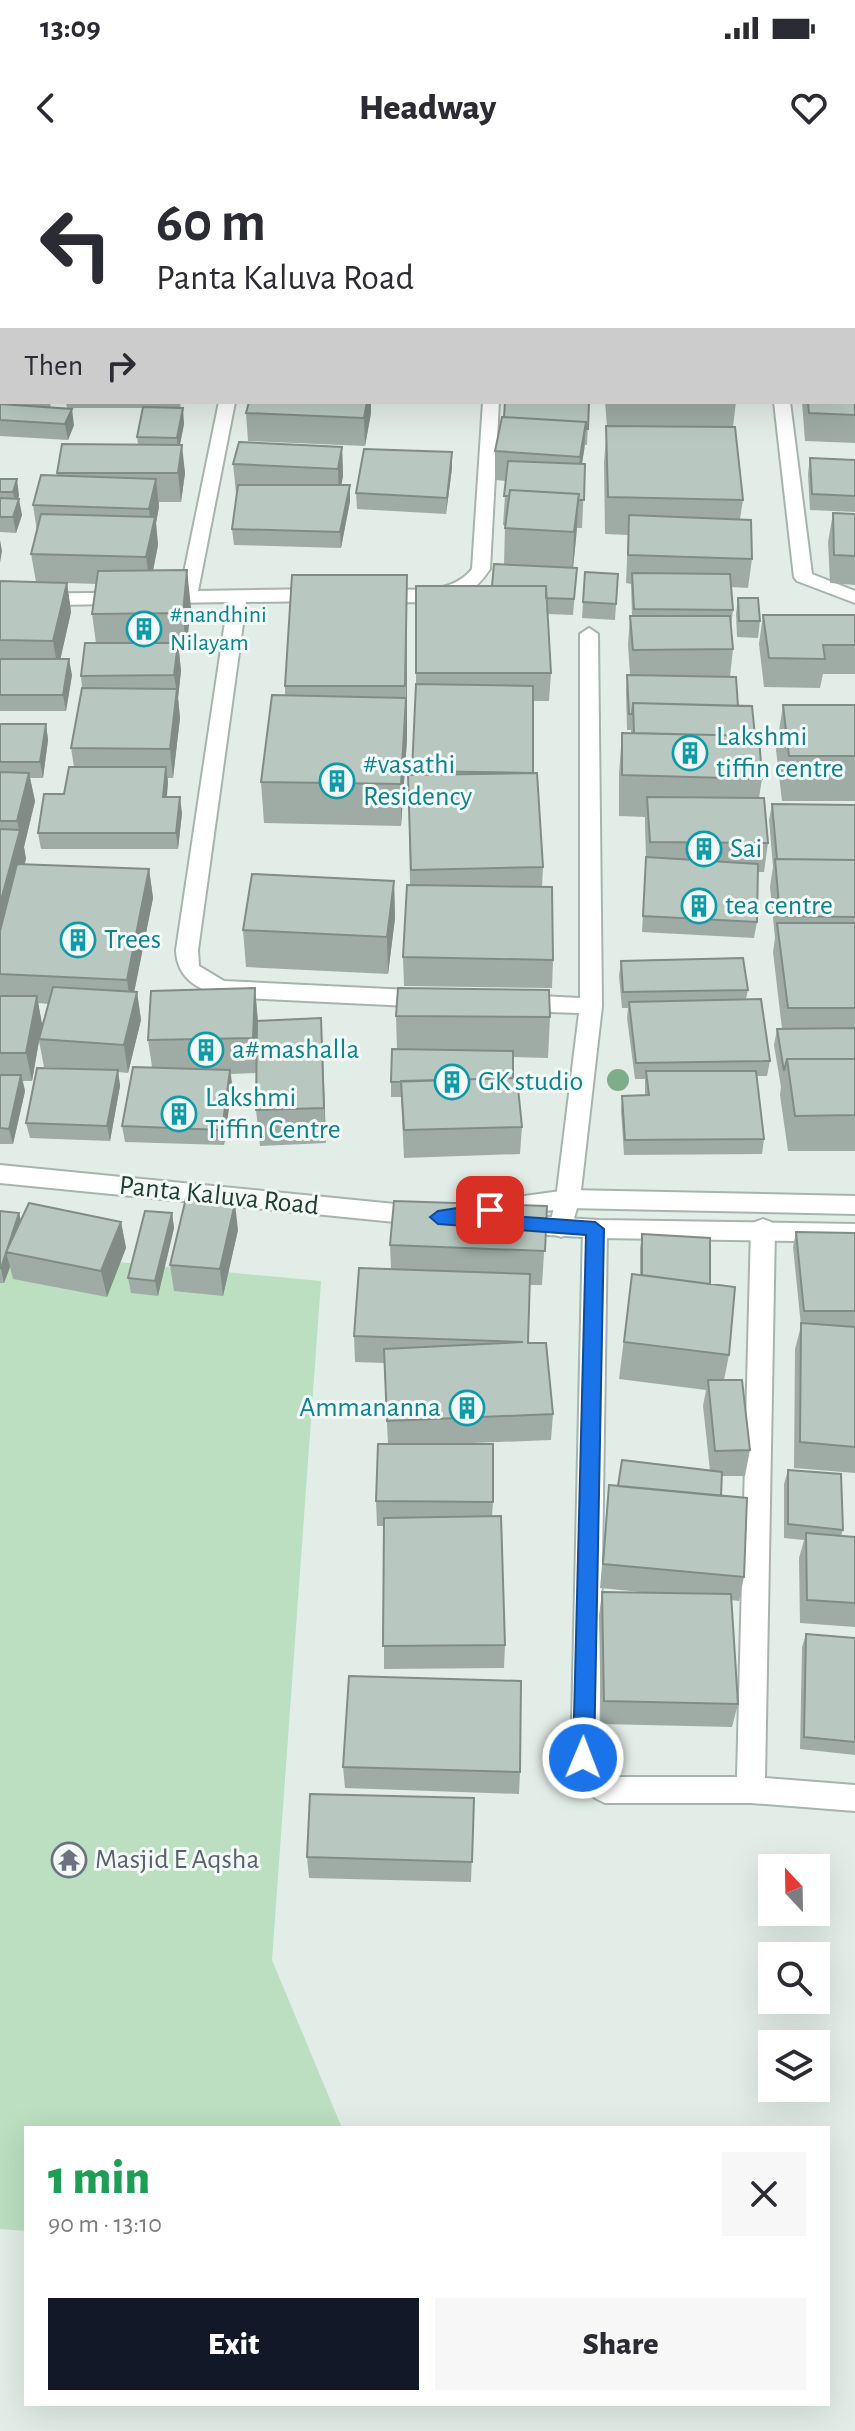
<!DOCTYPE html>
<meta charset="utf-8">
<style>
body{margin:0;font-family:"Alegreya Sans",sans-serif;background:#f7f7f7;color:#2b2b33;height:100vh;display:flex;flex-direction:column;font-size:30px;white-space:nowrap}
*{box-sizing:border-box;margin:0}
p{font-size:26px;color:#7c7c81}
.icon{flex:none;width:44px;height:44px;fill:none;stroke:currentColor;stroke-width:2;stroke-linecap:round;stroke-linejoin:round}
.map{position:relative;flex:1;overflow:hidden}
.drawer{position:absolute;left:24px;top:1966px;width:806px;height:280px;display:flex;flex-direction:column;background:#fff;border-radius:0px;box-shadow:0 8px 32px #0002}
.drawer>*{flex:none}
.guide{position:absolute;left:0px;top:0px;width:856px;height:244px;box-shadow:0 8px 32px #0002;background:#fff;color:#2b2b33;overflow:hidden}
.needle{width:52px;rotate:338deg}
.tools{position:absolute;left:758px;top:1694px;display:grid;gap:16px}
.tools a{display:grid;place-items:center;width:72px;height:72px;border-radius:0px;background:#fff;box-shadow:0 8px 32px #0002;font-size:40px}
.pin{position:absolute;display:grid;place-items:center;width:68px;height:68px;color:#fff;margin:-34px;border-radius:16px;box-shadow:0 4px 12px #0006}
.me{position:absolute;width:88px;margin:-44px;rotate:1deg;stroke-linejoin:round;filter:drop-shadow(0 0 6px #0008)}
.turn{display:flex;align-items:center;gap:28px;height:168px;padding:0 24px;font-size:36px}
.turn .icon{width:104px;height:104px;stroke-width:2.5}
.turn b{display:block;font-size:56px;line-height:68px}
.then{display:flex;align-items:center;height:76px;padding:0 24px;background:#0003;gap:16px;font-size:30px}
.round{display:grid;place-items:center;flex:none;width:84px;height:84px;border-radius:0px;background:#f7f7f7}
.head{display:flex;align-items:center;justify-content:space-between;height:136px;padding:0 24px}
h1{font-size:48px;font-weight:800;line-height:60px;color:#1e9e55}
.primary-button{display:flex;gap:16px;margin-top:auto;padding:16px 24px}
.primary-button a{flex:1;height:92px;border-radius:0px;background:#111827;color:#fff;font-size:32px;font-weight:800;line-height:92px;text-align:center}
.primary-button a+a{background:#f7f7f7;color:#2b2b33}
.status{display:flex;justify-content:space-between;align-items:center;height:56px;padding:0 40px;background:#fff;direction:ltr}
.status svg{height:22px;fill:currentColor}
header{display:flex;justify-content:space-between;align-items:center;height:104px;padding:0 24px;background:#fff;font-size:36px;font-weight:800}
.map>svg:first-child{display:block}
.green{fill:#bbdfc0}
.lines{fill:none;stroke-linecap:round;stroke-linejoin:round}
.minor-casing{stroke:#a5b5ad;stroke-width:4}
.tertiary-casing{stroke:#a5b5ad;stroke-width:4}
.minor{fill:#fff;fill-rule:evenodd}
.tertiary{fill:#fff;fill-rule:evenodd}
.tree{fill:#7dad8a}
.wall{fill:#9eaca5;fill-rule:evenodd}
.shaded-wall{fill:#818c86}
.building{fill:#b8c8c0;stroke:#818c86;stroke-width:2}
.route{fill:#1a73e8;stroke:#114b97;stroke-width:2}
.labels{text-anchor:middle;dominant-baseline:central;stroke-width:6;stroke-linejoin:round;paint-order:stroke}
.far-culture-label{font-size:24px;fill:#0d838f;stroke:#f3f9f6;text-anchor:start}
.culture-label{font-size:28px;fill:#0d838f;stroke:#f3f9f6;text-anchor:start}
.street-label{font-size:28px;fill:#213f33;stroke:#f3f9f6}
.worship-label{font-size:28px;fill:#5b616d;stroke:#f3f9f6;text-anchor:start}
</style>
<div class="status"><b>13:09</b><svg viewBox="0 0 49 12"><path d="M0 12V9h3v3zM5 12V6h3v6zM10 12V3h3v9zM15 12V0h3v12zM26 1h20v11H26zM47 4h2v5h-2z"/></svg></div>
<header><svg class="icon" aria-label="back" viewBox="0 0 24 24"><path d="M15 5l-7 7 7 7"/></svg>Headway<svg class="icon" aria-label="heart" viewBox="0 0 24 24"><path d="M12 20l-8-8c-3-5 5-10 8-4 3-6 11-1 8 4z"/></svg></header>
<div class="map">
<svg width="855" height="2271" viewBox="0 0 855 2271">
<rect width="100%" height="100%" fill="#e3ede7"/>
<path class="green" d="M0,1091L321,1121L272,1800L342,1968H26V2071L0,2069Z"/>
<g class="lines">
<g class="minor-casing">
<path id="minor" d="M499,0H513V2H499Z
M745,0H759V2H745Z
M0,172H2V182H0Z
M219,242H235L198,431L322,429L331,435L322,441L246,442L198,790L199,806L224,821L430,831L438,834L441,839L438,844L430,847L223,837C198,829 177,819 176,790L228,442L0,446V434L180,432Z
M483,242H499L490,409C484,418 478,426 468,431C442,444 395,445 368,438L365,434L368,430L374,428C406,429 450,437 472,409Z
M774,242H790L812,414L855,431V443L797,421L794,417Z
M589,468L598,474L602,846L580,1039L569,1074L561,1077L553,1074L549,1068L556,1039L579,853L519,851L511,848L508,843L511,838L519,835L580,838V474Z
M763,1059L771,1062L775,1068L765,1618L855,1625V1651L751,1643H605C590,1637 578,1624 571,1609L583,1069L587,1063L595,1060L603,1063L607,1069L599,1604L611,1617H737L751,1068L755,1062Z"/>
</g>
<g class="tertiary-casing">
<path id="tertiary" d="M0,1005L425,1047L433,1050L437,1056L433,1062L425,1065L0,1023Z
M568,1030L855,1036V1054L568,1048L517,1055L599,1060L855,1064V1082L599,1078L514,1073L506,1070L502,1064L511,1056L488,1059L480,1056L476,1050L480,1044L488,1041Z"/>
</g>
<use href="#minor" class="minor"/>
<use href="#tertiary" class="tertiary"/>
</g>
<g class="tree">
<circle cx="618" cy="920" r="11"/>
<circle cx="69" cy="1700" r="14"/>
</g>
<path class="wall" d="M0,0H54L53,2H2V170H0Z
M308,0H488V2H308Z
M627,0H720V2H627Z
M776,0H855V72L854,2H775Z
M854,98H855V174H854Z
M2,184V242H51L50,248L74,265L68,280L0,276V193Z
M855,213V283L805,281L802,242H854Z
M66,242H181L180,248L184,264L180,285L185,313L181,342H159V347L156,363L158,385L153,411L191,447L186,490H179L181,511L178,538L180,558L173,618H168L167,637L182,653L178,689H41L38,673L64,634L74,607L71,588L82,528L81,516L96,483L92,454L96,424L67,423L71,452L60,499L72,515L66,551H0V421L36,422L31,394L37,372L33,345L57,316V313L138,285L137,277L143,248H67Z
M589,242L587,285H585L582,304H585L582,368H577L573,408H577L573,455L547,454L551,513L549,541H533V613L543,707L542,727L553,800L552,828L404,826L403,797L410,725L408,615H412L416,529V426H492L504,405L505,365H503L506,321L495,320V291Z
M605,242H736L733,267L743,340L740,359L752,399L748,428L731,427L733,450L731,466L733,489L730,517L738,546L755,576L762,619L759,638L768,683L764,712H757V762L754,778L642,772L646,699L645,665V657L619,656V614L622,573H631V570H627L626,531L627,515H630L628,485L630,456H632L631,424L626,423L628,375L605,374L604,302L607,266Z
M246,253H371L365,286L248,281Z
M342,287L343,316L341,325H350V341L341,388L234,385L232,369L237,333H236L233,304Z
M452,292V308L446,354L357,349L356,333Z
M810,298L855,300V352L810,350L808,314Z
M0,319L19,335L18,339L22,355L16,373L0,372Z
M833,353L855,354V425L830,423L828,382Z
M585,412L618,414L615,460L582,458Z
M738,438L760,461L758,478L737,477L736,454Z
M407,452V579L401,666L264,663L261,622L285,535V526Z
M763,455H855V514H823L820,528L764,527L759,484Z
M783,545H855V641H782L776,590Z
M0,564H46L48,580L43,618H30L35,641L24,687L26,699L24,704L149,709L153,738L134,832H137L141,860L128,913L118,912L120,926L110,981L30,978L26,963L75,909L44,907L39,881L32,921H23L25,931L13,984H0ZM38,843L48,844L42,864Z
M772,644L855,645V991H788L780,935L781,927L774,885L777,869H782L773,792L775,778L770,727L773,707L769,660Z
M394,721L395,758L388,814L246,807L243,770Z
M621,801L748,830L746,839L770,901L767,916H757L764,979L762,994L624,995L621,951L622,936L645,935V919H635L627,858L628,848H622L619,816Z
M255,828L258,861L321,858L326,983L260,986L256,950V913L231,914L232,925L224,985L125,982L122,966L152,907L148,880Z
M396,856L550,857L548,898L513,897V918L522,967L520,994L404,998L401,937H391V922L397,889Z
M547,1046L542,1125H530L528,1183L553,1254L551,1280L446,1284L493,1342L492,1357L505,1485L504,1508L384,1509V1366H377L376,1341L388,1284L384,1203L355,1202L354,1176L391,1109L390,1085Z
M0,1051L21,1060L121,1062L126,1088L107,1137L13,1119L10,1107L4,1123H0Z
M172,1053L174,1068L158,1136L131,1133L128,1118Z
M238,1070L223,1136L174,1131L170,1105Z
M796,1072L855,1073V1166H844L855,1167V1313L794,1308L795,1189L801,1166L793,1087Z
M642,1074L710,1124L729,1195L724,1220L750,1290L745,1316H722L721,1336L744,1417L739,1441L731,1440L738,1544L732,1567L601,1564L599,1456L602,1432L651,1433L600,1428L609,1325L618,1326L710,1311L703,1246L706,1230L619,1219L632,1114L640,1115V1089Z
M788,1310L843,1370L841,1376L855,1377V1467L800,1463L799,1398L804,1380L784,1378V1324Z
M806,1474L855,1478V1595L800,1589L802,1487Z
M343,1607L520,1612L519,1634L345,1628Z
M474,1638L471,1722L309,1718L307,1697Z"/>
<path class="shaded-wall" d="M367,242H371V253L365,286L364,258Z
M183,248L184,264L178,294L177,278Z
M72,249L74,265L68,280L65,264Z
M586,262L584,291L578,326L580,297Z
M182,285L185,313L181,342L178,313Z
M342,287L343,316L339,338L338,309Z
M452,292V308L446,354L447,338Z
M17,319L19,335L16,348L13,332Z
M156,319L159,347L156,363L158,385L150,425L146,397L152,372L149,349Z
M350,325V341L341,388L340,372Z
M579,334L576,379L572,417L574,372Z
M19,339L22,355L16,373L13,357Z
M0,380L2,391L0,403Z
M187,410L191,447L186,490L183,453Z
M407,415V579L401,666V624L406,552Z
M67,423L71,452L58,510L53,481Z
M178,483L181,511L178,538L180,558L173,618L170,589L177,534L174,515Z
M69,499L72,515L66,551L63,535Z
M46,564L48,580L43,618L40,602Z
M166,607L168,623L165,653L163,637Z
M29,613L35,641L24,687L26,699L0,795V744L20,673L17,661Z
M180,637L182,653L178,689L176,673Z
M149,709L153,738L131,848L127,820Z
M394,721L395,758L388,814L387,777Z
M255,828L258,864L257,913L253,878Z
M137,832L141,860L128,913L124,885Z
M37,836L42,864L32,921L26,893Z
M321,858L323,894L326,983L324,948Z
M118,910L120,926L110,981L107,966Z
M230,910L232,925L224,985L222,970Z
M21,915L25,931L13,984L9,969Z
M235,1043L238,1070L223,1136L220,1109Z
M19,1053L23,1068L6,1092L10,1107L4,1123L1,1108Z
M172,1053L174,1068L158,1136L155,1121Z
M121,1062L126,1088L107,1137L101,1111Z"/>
<path class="building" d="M0,0H37V2H2V13H0Z
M56,0H82L114,2H56Z
M178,0H278L277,2H177Z
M309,0H387V2H308Z
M391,0H445L477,2H391Z
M516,0H604V2H540L516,1Z
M628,0L675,2H628Z
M776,0H855V4L854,2L782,1L781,2H776Z
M782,1L815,2H782Z
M854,4H855V45L854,44Z
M0,18H2V57L0,56Z
M0,76H2V96H0Z
M854,98H855V129H854Z
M0,99H2V114L0,119Z
M0,126H2V154H0Z
M2,184V204H0V193Z
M0,212H2V237H0Z
M854,213L855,255L809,253L808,242H854Z
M249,242H367L364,258L246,253Z
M505,242H589L588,269H586V262L504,257Z
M0,244L72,249L65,264L0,260Z
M143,247L183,248L177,278L137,277Z
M502,257L586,262L580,297L495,291Z
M606,266L735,267L743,340L608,337Z
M239,282L342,287L338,309L233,304Z
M62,284L182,285L178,313H57Z
M364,289L452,292L447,338L356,333Z
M810,298L855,300V336L812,334Z
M508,301L585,304L584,340H578L579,334L510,330L509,336H504Z
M41,315L156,319L149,349L33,345Z
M0,319H17L13,332H0Z
M238,325H350L340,372L232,369Z
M510,330L579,334L574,372L505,368Z
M0,338L19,339L13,357H0Z
M833,353L855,354V396L834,395Z
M41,354L155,357L146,397L31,394Z
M629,355L751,360L752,399L628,395Z
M494,404L577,408L574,439L546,438V426H492Z
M187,410L183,453L92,454L98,411Z
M585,412L618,414L616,444L583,442Z
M632,413L730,414L733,450L634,449Z
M292,415H407L405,526H285Z
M0,421L67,423L53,481L0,480Z
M416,426H546L551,513H416Z
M738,438H758L760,461H739Z
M763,455H855V485H823L825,499L769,498Z
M630,456H730L733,489L633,490Z
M85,483H178L174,515L81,516Z
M0,499H69L63,535H0Z
M627,515L736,517L738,546L633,543L632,554H629Z
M416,524L533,526V613L412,611Z
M82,528L177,529L170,589L71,588Z
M272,535L406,538L401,624L261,622Z
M633,543L752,546L755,576L634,573Z
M783,545H855V596H789Z
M0,564H46L40,602H0Z
M622,573L759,576L762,619L622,615Z
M69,607H166L163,637H180L176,673H38L44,634H64Z
M0,612L29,613L17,661H0Z
M537,613L543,707L411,710L408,615Z
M647,637L764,638L768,683L650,682Z
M772,644L855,645V700L777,699Z
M0,669L20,670L0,744Z
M646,697L758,704L757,762L643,756Z
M775,699L855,700V757L780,756Z
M17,704L149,709L127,820L0,814V771Z
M252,714L394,721L387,777L243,770Z
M407,725L552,727L553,800L403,797Z
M777,763H855V848H788Z
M743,798L748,830L623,832L621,801Z
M53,827L137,832L124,885L39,879Z
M255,828L253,878L148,880L151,831Z
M398,828L549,830L550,857L396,856Z
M0,836H37L26,893H0Z
M761,839L770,901L636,903L629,842Z
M321,858L324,948L256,950L257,861Z
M855,868V899H787L784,911L777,869Z
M392,889L513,891V918L391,922Z
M787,899H855V955L795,956Z
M133,907L230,910L222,970L122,966Z
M37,908L118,910L107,966L26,963Z
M646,911H756L764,979L625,980L622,936L649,935Z
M0,915H21L9,969L0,968Z
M517,918L522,967L404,970L401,921Z
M186,1038L235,1043L220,1109L170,1105Z
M394,1041L547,1046L545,1091L390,1085Z
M29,1043L121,1062L101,1111L6,1092Z
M0,1051L19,1053L1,1108H0Z
M145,1051L172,1053L155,1121L128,1118Z
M796,1072L855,1073V1151H804Z
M642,1074L710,1078V1124L642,1115Z
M359,1108L530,1114L528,1183H546L553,1254L387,1261L384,1189L523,1182L354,1176Z
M632,1114L735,1127L729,1195L624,1182Z
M801,1163L855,1167V1287L800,1282Z
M708,1220H742L750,1290L715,1291Z
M378,1284H493V1342L376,1341Z
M622,1300L722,1312L721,1336L618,1326Z
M788,1310L841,1314L843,1370L788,1364Z
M609,1325L747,1338L744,1417L603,1404Z
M501,1356L505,1485L383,1486L384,1358Z
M806,1373L855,1377V1443L807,1440Z
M602,1432L731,1434L738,1544L604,1541Z
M806,1474L855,1478V1582L804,1577Z
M349,1516L521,1521L520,1612L343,1607Z
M310,1634L474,1638L472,1702L307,1697Z"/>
<path class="route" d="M490,1043L496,1045L499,1050L496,1055L595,1062L604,1069L594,1598L591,1605L583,1608L576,1605L573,1598L586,1075L438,1064L430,1057L438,1051Z"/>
<defs>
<g id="building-ring" transform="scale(1.8)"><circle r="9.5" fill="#f3f9f6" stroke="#0f9aa8" stroke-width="1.5"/><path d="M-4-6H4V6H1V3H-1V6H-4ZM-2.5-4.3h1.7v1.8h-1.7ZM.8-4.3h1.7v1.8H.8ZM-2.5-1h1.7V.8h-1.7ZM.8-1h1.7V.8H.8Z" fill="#0f9aa8"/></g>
<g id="temple-ring" transform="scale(1.8)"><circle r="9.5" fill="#f3f9f6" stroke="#6b7280" stroke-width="1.5"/><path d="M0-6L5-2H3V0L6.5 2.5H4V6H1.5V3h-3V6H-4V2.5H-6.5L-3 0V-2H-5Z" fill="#6b7280"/></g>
</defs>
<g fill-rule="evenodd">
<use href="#building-ring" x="144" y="469"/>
<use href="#building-ring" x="690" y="593"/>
<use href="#building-ring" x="337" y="621"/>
<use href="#building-ring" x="704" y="689"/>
<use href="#building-ring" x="699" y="746"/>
<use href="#building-ring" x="78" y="780"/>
<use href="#building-ring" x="206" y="890"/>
<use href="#building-ring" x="452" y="922"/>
<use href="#building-ring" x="179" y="954"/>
<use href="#building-ring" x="467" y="1248"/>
<use href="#temple-ring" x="69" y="1700"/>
</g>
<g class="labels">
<g class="far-culture-label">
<text x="170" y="455">#nandhini<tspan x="170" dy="28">Nilayam</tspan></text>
</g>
<g class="culture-label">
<text x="716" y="577">Lakshmi<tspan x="716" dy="32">tiffin centre</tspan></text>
<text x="363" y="605">#vasathi<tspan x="363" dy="32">Residency</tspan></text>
<text x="730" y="689">Sai</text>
<text x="725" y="746">tea centre</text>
<text x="104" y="780">Trees</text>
<text x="232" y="890">a#mashalla</text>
<text x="478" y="922">GK studio</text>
<text x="205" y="938">Lakshmi<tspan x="205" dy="32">Tiffin Centre</tspan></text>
<text x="441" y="1248" text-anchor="end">Ammananna</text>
</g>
<g class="street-label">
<text transform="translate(219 1036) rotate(6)">Panta Kaluva Road</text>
</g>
<g class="worship-label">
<text x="95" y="1700">Masjid E Aqsha</text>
</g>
</g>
</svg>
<div class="tools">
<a><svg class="needle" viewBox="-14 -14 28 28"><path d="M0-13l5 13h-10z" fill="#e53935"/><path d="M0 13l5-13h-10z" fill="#7c7c81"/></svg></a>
<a><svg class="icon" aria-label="search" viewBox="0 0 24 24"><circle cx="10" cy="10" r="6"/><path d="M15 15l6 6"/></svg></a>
<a><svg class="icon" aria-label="layers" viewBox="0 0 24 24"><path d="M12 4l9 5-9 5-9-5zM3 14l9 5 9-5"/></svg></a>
</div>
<div class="pin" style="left:490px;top:1050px;background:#d93025"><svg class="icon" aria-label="arrive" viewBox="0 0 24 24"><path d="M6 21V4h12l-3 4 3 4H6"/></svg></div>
<svg class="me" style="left:583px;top:1598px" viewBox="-20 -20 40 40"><circle r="17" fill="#1a73e8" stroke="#fff" stroke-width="3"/><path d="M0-11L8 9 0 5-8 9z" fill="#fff"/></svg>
<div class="guide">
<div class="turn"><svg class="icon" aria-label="left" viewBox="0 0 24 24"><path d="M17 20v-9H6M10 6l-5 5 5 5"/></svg><div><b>60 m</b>Panta Kaluva Road</div></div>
<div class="then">Then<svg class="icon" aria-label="right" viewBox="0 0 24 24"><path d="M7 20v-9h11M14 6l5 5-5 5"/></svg></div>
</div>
<section class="drawer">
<div class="head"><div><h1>1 min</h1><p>90 m · 13:10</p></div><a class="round"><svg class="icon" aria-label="close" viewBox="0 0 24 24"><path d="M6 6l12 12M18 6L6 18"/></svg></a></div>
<div class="primary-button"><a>Exit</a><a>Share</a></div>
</section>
</div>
